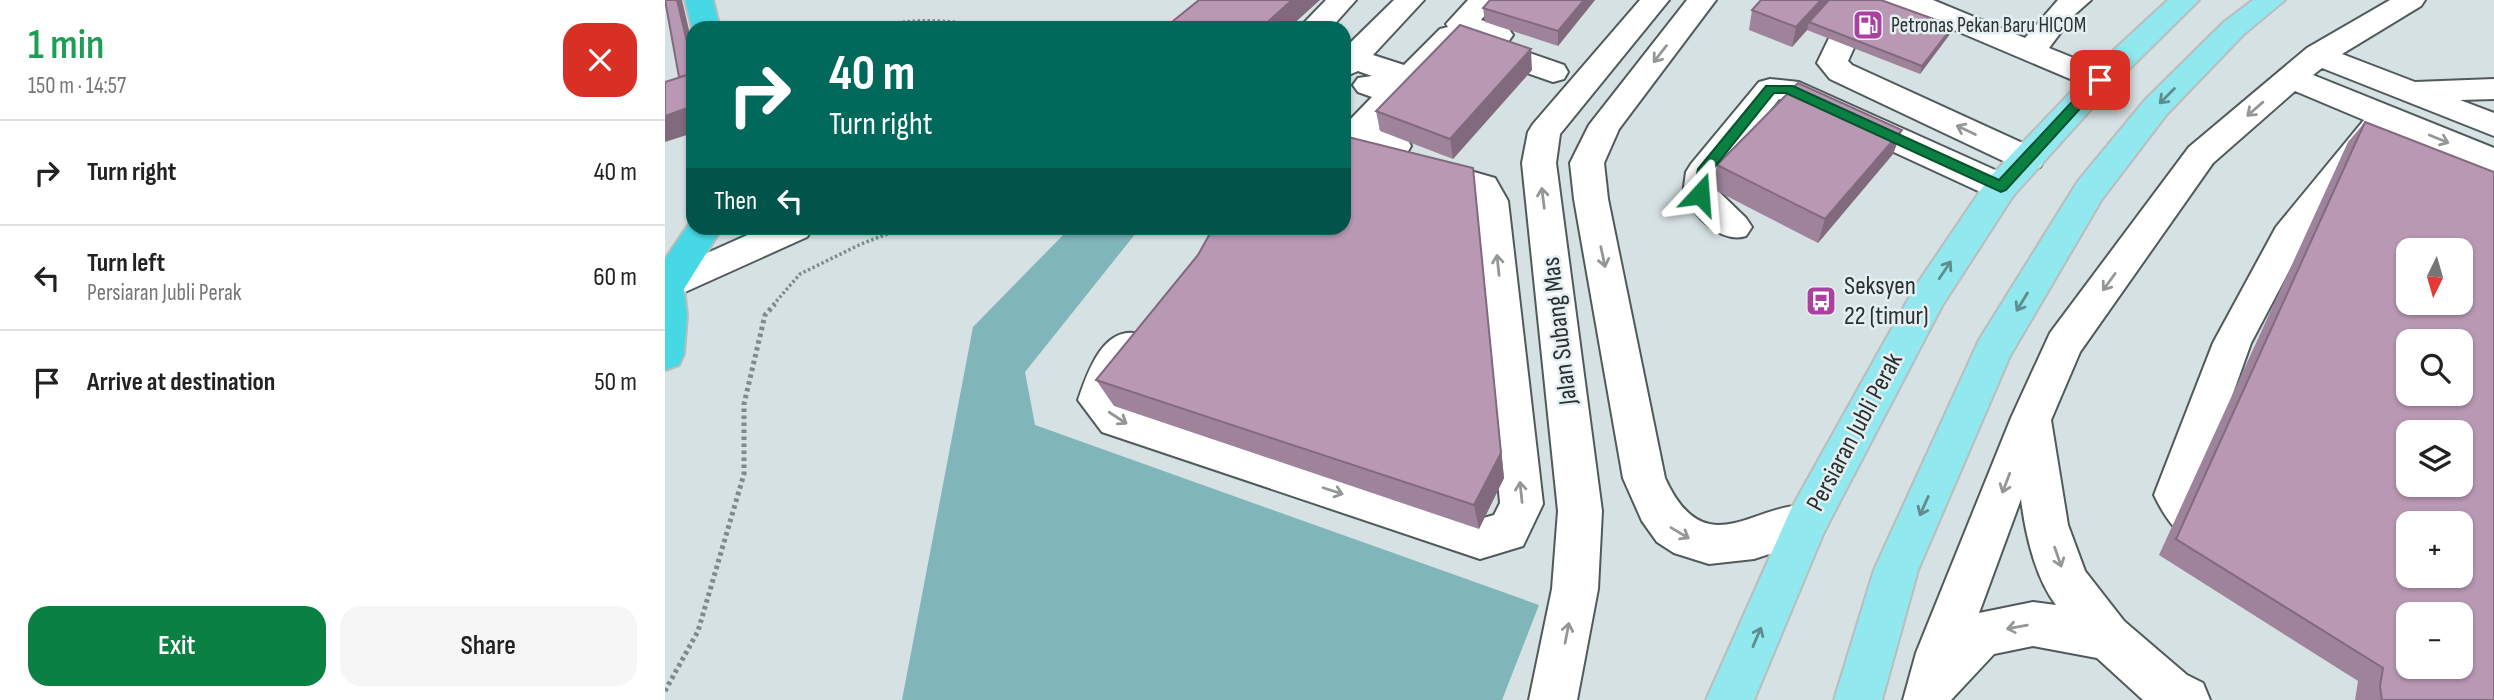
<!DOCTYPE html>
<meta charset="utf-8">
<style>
body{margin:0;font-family:"Sofia Sans Condensed",sans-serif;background:#f6f6f6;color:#222;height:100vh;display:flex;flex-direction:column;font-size:26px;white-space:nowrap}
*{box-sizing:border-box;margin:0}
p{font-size:23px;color:#767676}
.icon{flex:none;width:38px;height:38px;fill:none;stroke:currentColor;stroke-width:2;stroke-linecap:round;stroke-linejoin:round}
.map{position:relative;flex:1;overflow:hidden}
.sheet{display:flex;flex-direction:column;background:#fff;width:665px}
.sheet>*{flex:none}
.top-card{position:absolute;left:21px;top:21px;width:665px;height:214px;border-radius:21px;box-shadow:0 2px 5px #0004;background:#00695c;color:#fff;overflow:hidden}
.needle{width:46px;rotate:185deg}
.controls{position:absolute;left:1731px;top:238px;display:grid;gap:14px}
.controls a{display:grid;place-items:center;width:77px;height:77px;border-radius:14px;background:#fff;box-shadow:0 2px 5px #0004;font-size:35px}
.pin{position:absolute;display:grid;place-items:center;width:60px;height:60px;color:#fff;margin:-30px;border-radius:14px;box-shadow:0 4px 10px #0006}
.me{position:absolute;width:77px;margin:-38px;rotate:19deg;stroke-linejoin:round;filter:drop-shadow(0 0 5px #0008)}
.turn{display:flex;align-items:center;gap:24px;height:147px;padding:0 28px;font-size:32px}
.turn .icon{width:91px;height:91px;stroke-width:2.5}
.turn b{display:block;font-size:49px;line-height:60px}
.then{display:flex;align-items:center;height:66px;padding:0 28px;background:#0003;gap:14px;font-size:26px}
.round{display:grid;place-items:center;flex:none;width:74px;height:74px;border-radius:21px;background:#f6f6f6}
.summary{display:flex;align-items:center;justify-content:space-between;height:119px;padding:0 28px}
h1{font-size:42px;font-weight:600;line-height:52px;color:#1e9e55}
.button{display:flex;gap:14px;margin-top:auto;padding:14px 28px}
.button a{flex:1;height:80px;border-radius:21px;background:#0b8043;color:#fff;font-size:28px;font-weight:600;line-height:80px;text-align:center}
.button a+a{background:#f6f6f6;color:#222}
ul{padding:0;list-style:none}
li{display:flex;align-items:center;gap:21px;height:105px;padding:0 28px;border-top:2px solid #e0e0e0}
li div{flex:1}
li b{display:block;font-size:26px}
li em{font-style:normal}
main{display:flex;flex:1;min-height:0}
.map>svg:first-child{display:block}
.forest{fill:#80b5ba}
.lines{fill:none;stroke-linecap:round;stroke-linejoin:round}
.minor-casing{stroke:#515a5b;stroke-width:4}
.major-casing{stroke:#bbbcbc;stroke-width:4}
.highway-casing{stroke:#bbbcbc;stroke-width:4}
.path-far1{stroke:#81898a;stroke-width:3.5;stroke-dasharray:2.5 2.5;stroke-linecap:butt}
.path{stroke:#81898a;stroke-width:5;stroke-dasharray:3.5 3.5;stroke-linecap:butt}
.minor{fill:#fff;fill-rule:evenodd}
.major{fill:#91e8ef;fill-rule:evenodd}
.highway{fill:#47d8e5;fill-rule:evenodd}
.wall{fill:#9f839b}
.shaded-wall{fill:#826a7e}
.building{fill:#b998b4;stroke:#826a7e;stroke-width:2;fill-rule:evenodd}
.oneway{stroke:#949797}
.oneway2{stroke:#5e8c8f}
.route{fill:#0b8043;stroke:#07532c;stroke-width:2}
.labels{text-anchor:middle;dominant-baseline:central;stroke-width:5;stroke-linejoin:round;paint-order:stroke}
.far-poi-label{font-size:21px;fill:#2a2f2f;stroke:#e3eff0;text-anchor:start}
.poi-label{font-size:26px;fill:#2a2f2f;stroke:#e3eff0;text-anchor:start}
.street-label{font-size:26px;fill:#2a2f2f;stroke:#e3eff0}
</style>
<main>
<section class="sheet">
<div class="summary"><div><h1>1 min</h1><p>150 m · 14:57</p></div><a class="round" style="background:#d93025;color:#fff"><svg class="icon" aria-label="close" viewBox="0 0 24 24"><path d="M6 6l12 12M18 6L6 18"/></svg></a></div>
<ul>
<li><svg class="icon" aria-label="right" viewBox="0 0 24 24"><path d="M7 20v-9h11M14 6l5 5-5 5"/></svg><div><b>Turn right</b></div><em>40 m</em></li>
<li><svg class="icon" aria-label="left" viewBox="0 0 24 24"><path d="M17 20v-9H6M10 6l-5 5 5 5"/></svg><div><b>Turn left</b><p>Persiaran Jubli Perak</p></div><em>60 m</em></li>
<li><svg class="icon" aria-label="arrive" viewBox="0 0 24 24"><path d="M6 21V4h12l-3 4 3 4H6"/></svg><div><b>Arrive at destination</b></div><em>50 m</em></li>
</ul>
<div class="button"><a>Exit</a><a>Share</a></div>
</section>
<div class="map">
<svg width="1829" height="700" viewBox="0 0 1829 700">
<rect width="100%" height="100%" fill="#d6e1e3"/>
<path class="forest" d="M405,228H475L360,372L370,425L874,605L837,700H237L308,327Z"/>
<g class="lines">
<g class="minor-casing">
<path id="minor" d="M661,0H691L666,28H634Z
M729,0H759L708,55L739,65L775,29L783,27L781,24L803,0H833L816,20L843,28L848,35L843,42L836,43L899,65L903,72L899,79L888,82L790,48L755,85L741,87L745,93L714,129L742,138L746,146L742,153L830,178L843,201L878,504L858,546L815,559L437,432L413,400C423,371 439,322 478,335L483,346L459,378L454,396L465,407L815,519L829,515L835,503L809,201C800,186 701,165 679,159V126L707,97L693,92L688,85L693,78L707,76L693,71L679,77V45L682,46Z
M975,0H1004L895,134L891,163L937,511L933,589L912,700H864L887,589L893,511L857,163L863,132L868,124Z
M1022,0H1051L954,129L939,163L943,199L1000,478C1044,575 1100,488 1156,509L1163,523L1156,537L1089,559L1044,564L1009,553L992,542L977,521L958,478L909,199L905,163L924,125Z
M1268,0L1360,38L1393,0H1426L1408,16L1384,48L1446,73L1450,80L1446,87L1435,90L1424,87L1240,9L1211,16L1201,13L1197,7L1204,0Z
M1725,0H1760L1756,6L1677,54L1750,82L1829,79V99L1795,100L1829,113V136L1657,68L1648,75L1829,148V173L1725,131L1643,235L1586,343L1533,491C1547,507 1566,521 1575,540L1568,554L1553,560C1524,549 1502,523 1489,495L1548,343L1611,227L1699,120L1630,91L1548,163L1415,352L1386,420L1403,525L1420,571L1459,621L1522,675L1538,683L1545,700H1478L1432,658L1368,646L1329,654L1286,700H1238L1251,653L1346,418L1385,333L1524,147L1642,48ZM1356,499C1360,532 1370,578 1391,605L1368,602L1314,613Z
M1176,34L1187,36L1191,43L1183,61L1187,65L1375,151L1380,159L1375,167L1363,171L1351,167L1165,79L1152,63L1165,36Z
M1105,79L1134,82L1348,178L1353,187L1348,196L1336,199L1324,196L1114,99L1054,174L1052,190L1081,218L1087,227L1081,236C1055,244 1030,216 1018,194L1021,172L1026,164L1094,82Z
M98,228H148L142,237L0,301V272Z"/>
</g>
<g class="major-casing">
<path id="major" d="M1503,0H1534L1446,87L1348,196L1277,306L1159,532L1089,700H1041L1126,509L1250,287L1324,178L1424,73Z
M1588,0H1620L1579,34L1502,114L1437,199L1345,356L1253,570L1217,700H1169L1209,570L1314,340L1413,181L1480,100L1559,22Z"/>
</g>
<g class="highway-casing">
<path id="highway" d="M20,0H48L55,28H28V32Z
M28,218V228H57L19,289L22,315L19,354L14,365L0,370V259Z"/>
</g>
<path class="path-far1" d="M198,28C241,20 277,17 320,28
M108,305L135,274L196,244L238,228"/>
<path class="path" d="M0,691L33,631L79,474V404L100,315L110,304"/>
<use href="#minor" class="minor"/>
<use href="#major" class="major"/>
<use href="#highway" class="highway"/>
</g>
<path class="wall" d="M825,0H930L893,46L820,22L818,8Z
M1087,10L1288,26L1285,34L1255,74L1142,30L1127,47L1084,30Z
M867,70L788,159L715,131L711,111Z
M1700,122L1829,700H1690L1693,681L1494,555L1683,142Z
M1237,130L1228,154L1153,243L1048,189L1052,165Z
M808,168L839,478L814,529L449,406L431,380Z"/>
<path class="shaded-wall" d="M12,0H17L28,47V67Z
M627,0H655L624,28H596Z
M919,0H930L893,46V31Z
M1156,0H1169L1144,22L1142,30L1127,47L1131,27Z
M1288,26L1285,34L1255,74L1257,66Z
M866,49L867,70L788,159L785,139Z
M22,75L28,82V99Z
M28,106V133L0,142V116Z
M1237,130L1228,154L1153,243L1160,219Z
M808,168L839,478L814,529L809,505Z"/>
<path class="building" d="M0,0H12L28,67V82L22,75L14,77Z
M534,0H627L596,28H515L508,21Z
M825,0H919L893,31L818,8Z
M1096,0H1156L1131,27L1087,10Z
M1164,0H1216L1288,26L1257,66L1144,22Z
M795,25L866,49L785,139L711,111Z
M22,75L28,96V106L0,116V82Z
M1133,83L1237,130L1160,219L1052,165Z
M1700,122L1829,172V700H1717L1715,686L1718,668L1511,539ZM1743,250H1796V303H1743ZM1743,341H1796V394H1743ZM1743,432H1796V485H1743ZM1743,523H1796V576H1743ZM1743,614H1796V667H1743Z
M679,136L808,168L836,453L809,505L431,380L533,255L548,228H679Z"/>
<defs><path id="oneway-shaft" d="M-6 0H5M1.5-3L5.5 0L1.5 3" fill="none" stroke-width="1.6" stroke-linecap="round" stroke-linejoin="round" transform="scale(1.75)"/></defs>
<g class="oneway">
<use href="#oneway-shaft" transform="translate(995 54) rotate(128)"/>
<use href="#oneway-shaft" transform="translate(1590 109) rotate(139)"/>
<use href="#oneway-shaft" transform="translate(1301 130) rotate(-155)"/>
<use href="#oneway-shaft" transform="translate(1774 139) rotate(22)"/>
<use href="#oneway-shaft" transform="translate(878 198) rotate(-97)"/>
<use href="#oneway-shaft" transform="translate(938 257) rotate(78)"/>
<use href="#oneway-shaft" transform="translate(833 265) rotate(-96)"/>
<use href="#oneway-shaft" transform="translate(1444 282) rotate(126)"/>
<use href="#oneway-shaft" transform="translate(453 418) rotate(33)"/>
<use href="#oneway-shaft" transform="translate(1341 483) rotate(111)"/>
<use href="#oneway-shaft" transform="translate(668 491) rotate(18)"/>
<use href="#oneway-shaft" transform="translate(856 492) rotate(-96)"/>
<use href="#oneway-shaft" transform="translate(1015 533) rotate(31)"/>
<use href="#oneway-shaft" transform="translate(1393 557) rotate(71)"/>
<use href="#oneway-shaft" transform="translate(1352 627) rotate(170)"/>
<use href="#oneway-shaft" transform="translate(902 633) rotate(-79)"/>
</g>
<g class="oneway2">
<use href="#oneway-shaft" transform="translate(1502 96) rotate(135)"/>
<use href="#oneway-shaft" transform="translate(1280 270) rotate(-56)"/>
<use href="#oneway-shaft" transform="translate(1357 302) rotate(121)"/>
<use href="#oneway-shaft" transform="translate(1259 506) rotate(114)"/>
<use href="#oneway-shaft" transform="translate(1092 637) rotate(-67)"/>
</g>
<path class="route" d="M1430,77L1441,80L1341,190L1336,192L1121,93H1109L1045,173L1040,198L1035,199L1028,194L1033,169L1101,86H1128L1334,180Z"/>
<defs>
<g id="fuel-square" transform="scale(1.575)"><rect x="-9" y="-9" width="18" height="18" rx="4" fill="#ab40a1" stroke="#e3eff0"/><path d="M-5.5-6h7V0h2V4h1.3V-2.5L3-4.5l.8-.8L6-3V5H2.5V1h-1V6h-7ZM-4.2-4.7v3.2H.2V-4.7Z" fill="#fff"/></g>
<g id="bus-square" transform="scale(1.575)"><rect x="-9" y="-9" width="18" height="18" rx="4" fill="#ab40a1" stroke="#e3eff0"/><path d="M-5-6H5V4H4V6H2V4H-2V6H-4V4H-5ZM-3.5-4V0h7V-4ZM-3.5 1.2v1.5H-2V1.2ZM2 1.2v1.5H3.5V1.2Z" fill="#fff"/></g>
</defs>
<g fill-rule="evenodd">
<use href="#fuel-square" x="1203" y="25"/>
<use href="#bus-square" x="1156" y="301"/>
</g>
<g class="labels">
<g class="far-poi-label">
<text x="1226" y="25">Petronas Pekan Baru HICOM</text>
</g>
<g class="poi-label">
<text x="1179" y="286">Seksyen<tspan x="1179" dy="30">22 (timur)</tspan></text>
</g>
<g class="street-label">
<text transform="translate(895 331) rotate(-97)">Jalan Subang Mas</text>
<text transform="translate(1190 432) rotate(-62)">Persiaran Jubli Perak</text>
</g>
</g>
</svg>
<div class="controls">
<a><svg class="needle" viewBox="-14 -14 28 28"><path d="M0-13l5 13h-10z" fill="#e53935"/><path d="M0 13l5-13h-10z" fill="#767676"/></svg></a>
<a><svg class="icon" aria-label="search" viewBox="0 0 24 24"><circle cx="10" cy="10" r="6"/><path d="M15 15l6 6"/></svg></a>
<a><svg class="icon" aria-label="layers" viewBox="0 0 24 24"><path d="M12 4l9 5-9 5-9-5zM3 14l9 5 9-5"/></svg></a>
<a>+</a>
<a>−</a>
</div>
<div class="pin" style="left:1435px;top:80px;background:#d93025"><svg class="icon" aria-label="arrive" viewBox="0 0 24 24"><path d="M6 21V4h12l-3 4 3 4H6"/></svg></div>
<svg class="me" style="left:1035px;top:194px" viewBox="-20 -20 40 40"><path d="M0-17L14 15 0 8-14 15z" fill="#0b8043" stroke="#fff" stroke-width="4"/></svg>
<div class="top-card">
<div class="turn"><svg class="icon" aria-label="right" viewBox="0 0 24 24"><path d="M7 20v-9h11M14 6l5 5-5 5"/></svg><div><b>40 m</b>Turn right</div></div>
<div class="then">Then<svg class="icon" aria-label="left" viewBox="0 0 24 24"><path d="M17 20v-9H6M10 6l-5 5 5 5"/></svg></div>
</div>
</div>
</main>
